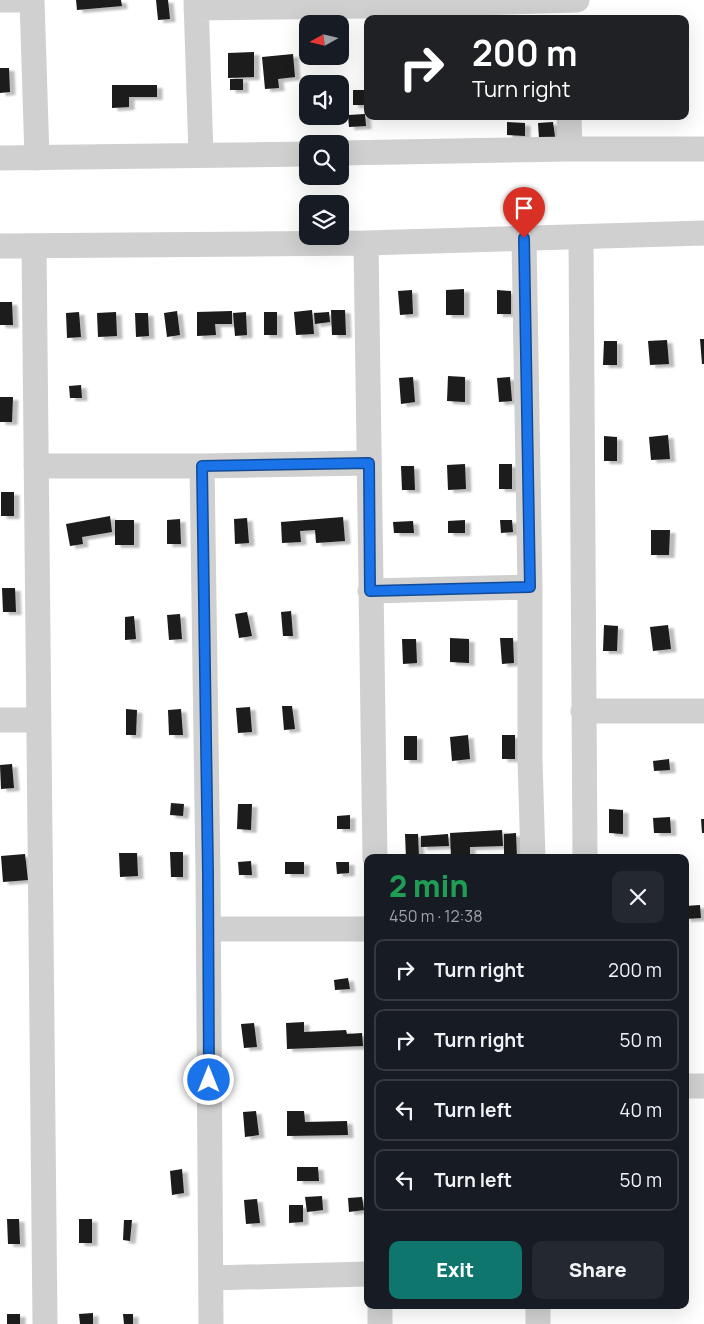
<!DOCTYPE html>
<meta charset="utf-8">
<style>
body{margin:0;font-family:Manrope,sans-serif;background:#242831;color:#f1f3f6;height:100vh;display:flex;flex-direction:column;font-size:19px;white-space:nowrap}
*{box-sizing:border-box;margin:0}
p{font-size:16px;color:#9ea1a6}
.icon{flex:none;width:28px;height:28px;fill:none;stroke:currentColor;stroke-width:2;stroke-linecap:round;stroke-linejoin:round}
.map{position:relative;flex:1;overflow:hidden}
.drawer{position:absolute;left:364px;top:854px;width:325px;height:455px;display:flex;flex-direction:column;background:#171b24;border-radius:10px;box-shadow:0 5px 20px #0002}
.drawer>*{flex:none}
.hud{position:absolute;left:364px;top:15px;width:325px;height:105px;border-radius:10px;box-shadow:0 5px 20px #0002;background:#202124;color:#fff;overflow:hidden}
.needle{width:32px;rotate:262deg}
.buttons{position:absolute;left:299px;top:15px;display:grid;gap:10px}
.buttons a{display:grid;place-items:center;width:50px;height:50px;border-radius:10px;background:#171b24;box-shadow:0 5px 20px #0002;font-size:25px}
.pin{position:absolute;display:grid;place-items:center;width:42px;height:42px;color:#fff;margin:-51px -21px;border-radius:50% 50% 50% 0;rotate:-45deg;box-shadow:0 0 5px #0007}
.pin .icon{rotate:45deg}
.me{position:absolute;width:55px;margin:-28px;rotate:0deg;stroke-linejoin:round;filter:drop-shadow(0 0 4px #0008)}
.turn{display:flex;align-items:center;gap:18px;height:105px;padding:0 25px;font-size:22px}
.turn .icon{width:65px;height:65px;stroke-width:2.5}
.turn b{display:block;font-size:35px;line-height:42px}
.round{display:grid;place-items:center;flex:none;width:52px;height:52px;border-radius:10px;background:#242831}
.summary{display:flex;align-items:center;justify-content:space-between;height:85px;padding:0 25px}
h1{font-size:30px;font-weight:800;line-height:38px;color:#1e9e55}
.cta{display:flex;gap:10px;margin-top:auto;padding:10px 25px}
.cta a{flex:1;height:58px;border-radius:10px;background:#0f766e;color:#fff;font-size:20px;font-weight:800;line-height:58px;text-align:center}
.cta a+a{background:#242831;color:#f1f3f6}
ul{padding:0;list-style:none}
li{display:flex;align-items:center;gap:15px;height:62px;margin:0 10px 8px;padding:0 15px;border:2px solid #363941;border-radius:10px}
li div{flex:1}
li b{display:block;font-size:19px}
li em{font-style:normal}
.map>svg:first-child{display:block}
.building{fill:#1a1a1a;filter:url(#shadow)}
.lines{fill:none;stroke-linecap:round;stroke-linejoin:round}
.minor{stroke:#d0d0d0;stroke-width:25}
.route-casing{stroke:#114b97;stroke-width:12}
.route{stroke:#1a73e8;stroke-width:9}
</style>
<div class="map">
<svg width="704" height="1324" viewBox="0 0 704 1324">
<defs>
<filter id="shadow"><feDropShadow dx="5.5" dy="3" stdDeviation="1" flood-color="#0004"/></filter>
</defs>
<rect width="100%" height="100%" fill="#fff"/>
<path class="building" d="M76,0H121L122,6L77,10Z
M156,0H168L170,19L158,20Z
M254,52V77L228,78V53Z
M293,54L295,77L278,79L279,88L265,89L262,57Z
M0,68H9L10,92L0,93Z
M230,79H243V90H230Z
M112,85H157V97H129V107L112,108Z
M353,90H368V105H353Z
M365,114L366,126L349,127L348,115Z
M507,122L525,123V136L507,135Z
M553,122L555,137L539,138L538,123Z
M464,289V315H446V290Z
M412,290L413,314L400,315L398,291Z
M497,290L511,291V314H497Z
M0,302H12L13,325H0Z
M312,310L314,334L296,335L294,312Z
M331,310H345L346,335H332Z
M177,311L180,335L167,337L164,313Z
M232,311V324H215L216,335L197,336V312Z
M79,312L81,337L67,338L66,313Z
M116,312L117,336L98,337L97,313Z
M246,312L247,335L235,336L233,313Z
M264,312H277V335H264Z
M329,312L330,322L315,324L314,313Z
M135,313H148L149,336L136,337Z
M700,339H704V364H702Z
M667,340L669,364L650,365L648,341Z
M604,341H617V365H603Z
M448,376L465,377V402L447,401Z
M413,377L415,402L401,404L399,378Z
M510,377L512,401L499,402L497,378Z
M81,385L82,398H70L69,386Z
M0,397H13L12,422H0Z
M668,435L670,459L651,460L649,437Z
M604,436L617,437V461H604Z
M465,464L466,489L448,490L447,465Z
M499,464H512V489H499Z
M401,466H414L415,490H402Z
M1,492H14V516H1Z
M110,516L112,532L82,537L83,544L70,546L66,524Z
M343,517L345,541L316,543L315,530L300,531L301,542L282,543L281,522Z
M247,518L249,543L235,544L234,519Z
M180,519L181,544H167V520Z
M115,520H134V545H115Z
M465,520V533H448V521Z
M500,520H512L513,532L501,533Z
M413,521L414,533H394L393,522Z
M651,530H670L669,555H651Z
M2,588H15L16,612H3Z
M291,611L293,636H283L281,612Z
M247,612L252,636L239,638L235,614Z
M180,614L182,639L169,640L167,615Z
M134,616L136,639L125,640V617Z
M604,625L618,626L617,651H603Z
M668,625L671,649L653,651L650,627Z
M450,638L469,639V663L450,662Z
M500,638H513L514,663L502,664Z
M402,639H416L417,663L403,664Z
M282,706H292L295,729L284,730Z
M250,707L252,732L238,733L236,708Z
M126,709L137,710L136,735H126Z
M181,709L183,735H169L168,710Z
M468,735L470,759L452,761L450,737Z
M502,735H515V759H502Z
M404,736H417V760H404Z
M669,759L670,770L654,771L653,761Z
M12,764L14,788L1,789L0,765Z
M171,803L184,804L183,816L170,815Z
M238,804H252L251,830L237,829Z
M609,809L623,810V834L609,833Z
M350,815V829H337V816Z
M670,817L671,833H654L653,818Z
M701,819H704V833H702Z
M502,830L503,846L470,847V858H451L450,833Z
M516,833L517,858H504V834Z
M405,834H418L419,858H406Z
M448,834L449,846L421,847V836Z
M170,852H183V877H171Z
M119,853H137L138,876L120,877Z
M25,854L28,880L3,882L1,856Z
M251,861L252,875H239L238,862Z
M285,862H304V874H285Z
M336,862H349V873L337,874Z
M700,905L701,918L685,919V906Z
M348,978L350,989L335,990L334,980Z
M304,1022V1032L346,1030L347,1034L362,1033L363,1046L287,1049L286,1023Z
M254,1023L257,1047L244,1048L241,1024Z
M256,1111L259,1135L245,1137L243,1112Z
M287,1111H304L305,1122L347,1121L348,1135L287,1136Z
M297,1167H318L319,1181H297Z
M182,1169L184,1193L172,1195L170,1171Z
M322,1196L323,1210L307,1212L305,1197Z
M362,1197L364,1210L349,1212L348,1198Z
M257,1199L260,1223L246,1224L244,1200Z
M289,1205H303V1222L289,1223Z
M7,1219H19L20,1244H8Z
M79,1219H92V1243H79Z
M124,1220H132L130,1241L123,1240Z
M93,1313V1324H80L79,1314Z
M7,1314H20V1324H7Z
M123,1314H133V1324H124Z"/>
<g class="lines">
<path class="minor" d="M0,0H26
M32,0L37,158
M196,0L201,155
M196,8L371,6L577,0
M569,116L570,149
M340,153L570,149H704
M0,158L308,154
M581,237L585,858
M524,239L530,587V760L533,858
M366,243L375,858
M0,246L366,243L704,233
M34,246L45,1324
M36,466H202L369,463
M202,466L208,874L211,1324
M370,591L530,587
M583,711H704
M0,720H38
M209,929H368
M685,1086H704
M211,1278L368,1274
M380,1324V1305
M538,1324V1305"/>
</g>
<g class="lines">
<g class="route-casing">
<path id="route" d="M209,1080L208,874L202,466L369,463L370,591L530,587L524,238"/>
</g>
<use href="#route" class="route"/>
</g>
</svg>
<div class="buttons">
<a><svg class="needle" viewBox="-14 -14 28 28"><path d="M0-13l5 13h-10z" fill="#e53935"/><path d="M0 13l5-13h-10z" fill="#9ea1a6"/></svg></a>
<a><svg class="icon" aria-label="sound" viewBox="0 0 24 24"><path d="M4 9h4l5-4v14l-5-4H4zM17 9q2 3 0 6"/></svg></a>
<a><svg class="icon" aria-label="search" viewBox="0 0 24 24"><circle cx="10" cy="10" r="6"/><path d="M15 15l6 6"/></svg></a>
<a><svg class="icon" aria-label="layers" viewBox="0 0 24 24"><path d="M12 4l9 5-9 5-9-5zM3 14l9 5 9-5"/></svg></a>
</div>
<div class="pin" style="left:524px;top:238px;background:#d93025"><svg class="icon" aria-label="arrive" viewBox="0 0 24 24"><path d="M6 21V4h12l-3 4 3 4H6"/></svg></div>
<svg class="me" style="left:209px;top:1080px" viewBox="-20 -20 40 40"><circle r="17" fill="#1a73e8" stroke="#fff" stroke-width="3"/><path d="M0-11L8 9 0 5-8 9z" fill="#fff"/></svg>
<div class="hud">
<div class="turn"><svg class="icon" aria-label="right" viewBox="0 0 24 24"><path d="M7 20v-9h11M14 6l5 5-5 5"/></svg><div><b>200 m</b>Turn right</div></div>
</div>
<section class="drawer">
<div class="summary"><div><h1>2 min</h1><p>450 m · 12:38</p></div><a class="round"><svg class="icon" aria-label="close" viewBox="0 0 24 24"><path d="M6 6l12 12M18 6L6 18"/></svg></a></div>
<ul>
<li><svg class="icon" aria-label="right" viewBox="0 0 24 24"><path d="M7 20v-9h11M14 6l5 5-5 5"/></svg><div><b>Turn right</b></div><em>200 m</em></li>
<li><svg class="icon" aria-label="right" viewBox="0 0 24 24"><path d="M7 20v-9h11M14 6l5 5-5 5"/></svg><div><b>Turn right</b></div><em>50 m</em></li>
<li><svg class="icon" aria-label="left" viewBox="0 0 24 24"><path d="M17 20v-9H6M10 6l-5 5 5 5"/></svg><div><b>Turn left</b></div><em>40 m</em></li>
<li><svg class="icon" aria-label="left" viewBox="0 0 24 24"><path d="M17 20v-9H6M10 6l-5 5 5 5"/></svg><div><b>Turn left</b></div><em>50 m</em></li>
</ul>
<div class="cta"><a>Exit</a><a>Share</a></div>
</section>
</div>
